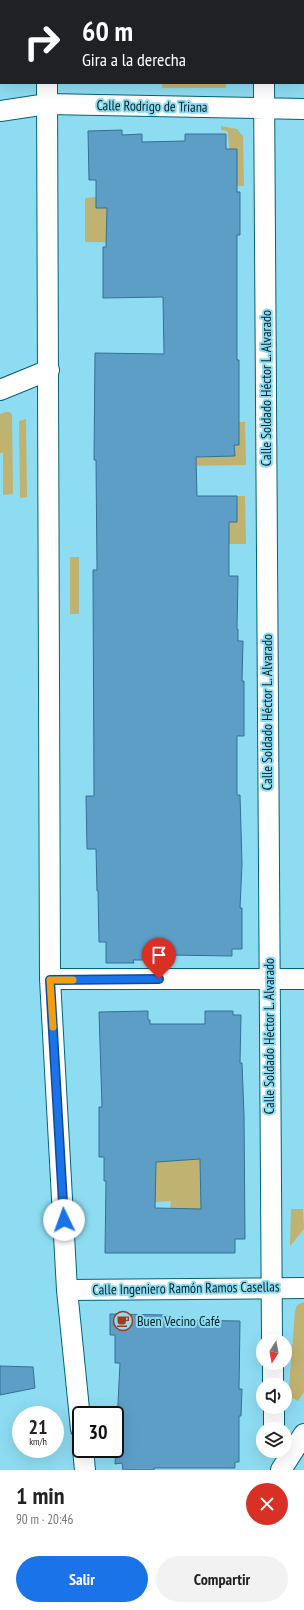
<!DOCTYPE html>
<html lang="es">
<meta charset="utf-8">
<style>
body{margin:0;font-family:"PT Sans Narrow",sans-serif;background:#f2f2f2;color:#222;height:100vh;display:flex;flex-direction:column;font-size:15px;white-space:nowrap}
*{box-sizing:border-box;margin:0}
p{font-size:13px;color:#767676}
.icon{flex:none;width:22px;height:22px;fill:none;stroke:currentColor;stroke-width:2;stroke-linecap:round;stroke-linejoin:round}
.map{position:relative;height:1470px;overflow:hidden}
.panel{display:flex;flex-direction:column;background:#fff;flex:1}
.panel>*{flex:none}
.top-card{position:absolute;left:0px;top:0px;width:304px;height:84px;box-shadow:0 4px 16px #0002;background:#202124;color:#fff;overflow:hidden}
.needle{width:26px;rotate:191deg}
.fabs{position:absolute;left:256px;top:1334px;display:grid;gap:8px}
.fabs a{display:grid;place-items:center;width:36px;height:36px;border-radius:50%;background:#fff;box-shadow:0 4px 16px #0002;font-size:20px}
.speed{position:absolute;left:12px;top:1406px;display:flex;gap:8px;font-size:20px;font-weight:700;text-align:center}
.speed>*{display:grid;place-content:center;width:52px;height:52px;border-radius:50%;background:#fff;box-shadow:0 4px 16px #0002;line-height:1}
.speed small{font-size:10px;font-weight:400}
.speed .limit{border:2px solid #111;border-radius:6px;background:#fff;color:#111}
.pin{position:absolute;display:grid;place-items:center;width:34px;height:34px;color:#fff;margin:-41px -17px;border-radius:50% 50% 50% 0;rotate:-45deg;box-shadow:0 0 4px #0007}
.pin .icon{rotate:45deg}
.me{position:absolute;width:44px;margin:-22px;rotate:357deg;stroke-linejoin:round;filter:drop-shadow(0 0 3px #0008)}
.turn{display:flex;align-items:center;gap:14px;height:84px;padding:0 16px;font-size:18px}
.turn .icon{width:52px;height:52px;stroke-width:2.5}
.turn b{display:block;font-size:28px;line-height:34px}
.round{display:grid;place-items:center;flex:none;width:42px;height:42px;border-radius:21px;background:#f2f2f2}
.headline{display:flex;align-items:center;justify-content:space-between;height:68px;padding:0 16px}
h1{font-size:24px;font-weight:800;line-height:30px}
.cta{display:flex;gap:8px;margin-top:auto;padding:8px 16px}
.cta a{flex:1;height:46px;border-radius:24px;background:#1a73e8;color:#fff;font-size:16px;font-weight:800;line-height:46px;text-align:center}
.cta a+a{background:#f2f2f2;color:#222}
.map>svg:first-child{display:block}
.green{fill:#c0b270}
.building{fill:#5d9ec7;stroke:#357094;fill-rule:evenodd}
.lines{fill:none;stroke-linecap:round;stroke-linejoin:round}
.street-casing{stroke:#016478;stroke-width:22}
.street{stroke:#fff;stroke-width:20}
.route-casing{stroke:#114b97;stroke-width:10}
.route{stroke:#1a73e8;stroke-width:7}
.slow{stroke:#f59e0b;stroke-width:7}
.labels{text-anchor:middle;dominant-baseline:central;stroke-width:4;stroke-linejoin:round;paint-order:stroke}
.street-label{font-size:14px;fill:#002028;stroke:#8edcf2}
.poi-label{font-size:14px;fill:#002028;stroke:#8edcf2;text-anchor:start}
</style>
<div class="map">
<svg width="304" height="1470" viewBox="0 0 304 1470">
<rect width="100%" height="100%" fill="#8edcf2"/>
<path class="green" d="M162,83H226V88H162Z
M221,126L237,129L243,136L244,186H237V149H229L228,133L227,131L221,130Z
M96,197L107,208V221L191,243L85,242V198Z
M6,412H10L12,415L13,494L3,495V453H0V414Z
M26,419L27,497L20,498L19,421Z
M239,422H245L246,465L172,466L192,457L235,456L234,445H239Z
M237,496H245L246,544H224L229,541V522H237Z
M70,557H79V614H70Z
M193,1149V1160L200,1159L201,1209H170L171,1201L155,1202V1157Z
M291,1209H303L304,1229L290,1246Z
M304,1302V1392L298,1401L292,1398L289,1387L295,1312L297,1305Z"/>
<path class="building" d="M122,130V135L142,134V142L185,141V134H226V149H237V192H240V235H237V360H239V445H234L235,456L196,457L197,496H237V522H229V576H238L237,629H238V641H243L242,681H244V736H237V795H240L242,864L240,908H242V949H232V956L169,955V960H133L134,963H106V942H99L98,891H97L96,849H87L86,796H94L93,570H97L96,460H94L95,353L164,354L163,297L103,298V247H106L107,208H96V180H89L88,131Z
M148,1011V1020H150V1024H205V1011H233V1015H241L240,1063H242L244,1115L245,1239H235V1253H105L106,1181H104V1157H99V1107H102L99,1012ZM200,1159L201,1209L155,1208L156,1162Z
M110,1314L167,1315V1320L240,1321L239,1389H242L241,1416H239V1462H235V1468H154V1470H123L122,1463L115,1464L120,1363H115V1335H110Z
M0,1366L33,1367L35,1388L0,1395Z"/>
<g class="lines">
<g class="street-casing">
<path id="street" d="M47,0V1
M264,0V1
M47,83L50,979L67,1290L81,1429
M264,83L272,1341
M0,111L47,104L304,109
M0,390L49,370
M50,979H304
M67,1290L304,1288
M273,1363V1385
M274,1407V1429
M83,1449L85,1470
M281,1470L304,1434"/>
</g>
<use href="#street" class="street"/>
</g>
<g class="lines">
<g class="route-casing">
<path id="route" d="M64,1220L50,980L159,979"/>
</g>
<use href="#route" class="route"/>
<path class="slow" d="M53,1027L50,980H73"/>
</g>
<defs>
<g id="cafe-ring" transform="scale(1)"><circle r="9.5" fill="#8edcf2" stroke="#a23b19" stroke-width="1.5"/><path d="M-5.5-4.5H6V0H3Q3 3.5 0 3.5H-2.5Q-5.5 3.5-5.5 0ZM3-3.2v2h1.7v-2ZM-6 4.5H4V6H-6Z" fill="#a23b19"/></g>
</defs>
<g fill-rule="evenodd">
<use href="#cafe-ring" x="123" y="1321"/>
</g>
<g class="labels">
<g class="street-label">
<text transform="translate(152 106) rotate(1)">Calle Rodrigo de Triana</text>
<text transform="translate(266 388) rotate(-90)">Calle Soldado Héctor L. Alvarado</text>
<text transform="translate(267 712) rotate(-90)">Calle Soldado Héctor L. Alvarado</text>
<text transform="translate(269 1036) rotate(-90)">Calle Soldado Héctor L. Alvarado</text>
<text transform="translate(186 1288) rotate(-1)">Calle Ingeniero Ramón Ramos Casellas</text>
</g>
<g class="poi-label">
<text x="137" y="1321">Buen Vecino Café</text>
</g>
</g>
</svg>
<div class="fabs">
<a><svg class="needle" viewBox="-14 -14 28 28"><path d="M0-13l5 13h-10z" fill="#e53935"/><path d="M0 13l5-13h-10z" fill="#767676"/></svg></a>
<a><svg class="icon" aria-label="sound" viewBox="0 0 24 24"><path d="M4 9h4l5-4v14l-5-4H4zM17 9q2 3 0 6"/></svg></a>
<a><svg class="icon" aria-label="layers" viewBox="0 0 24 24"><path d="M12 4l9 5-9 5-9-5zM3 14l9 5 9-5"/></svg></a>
</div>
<div class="speed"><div>21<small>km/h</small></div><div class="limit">30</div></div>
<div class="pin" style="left:159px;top:979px;background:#d93025"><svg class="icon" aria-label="arrive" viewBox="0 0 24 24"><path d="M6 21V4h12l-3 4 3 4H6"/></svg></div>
<svg class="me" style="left:64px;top:1220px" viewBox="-20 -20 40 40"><circle r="19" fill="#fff"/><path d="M0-13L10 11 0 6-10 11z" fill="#1a73e8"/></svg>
<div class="top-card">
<div class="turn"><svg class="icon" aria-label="right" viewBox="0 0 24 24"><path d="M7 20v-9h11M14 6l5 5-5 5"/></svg><div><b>60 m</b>Gira a la derecha</div></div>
</div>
</div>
<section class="panel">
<div class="headline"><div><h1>1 min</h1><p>90 m · 20:46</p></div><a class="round" style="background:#d93025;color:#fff"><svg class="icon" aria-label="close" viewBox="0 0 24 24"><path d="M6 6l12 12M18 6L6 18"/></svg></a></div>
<div class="cta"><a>Salir</a><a>Compartir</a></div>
</section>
